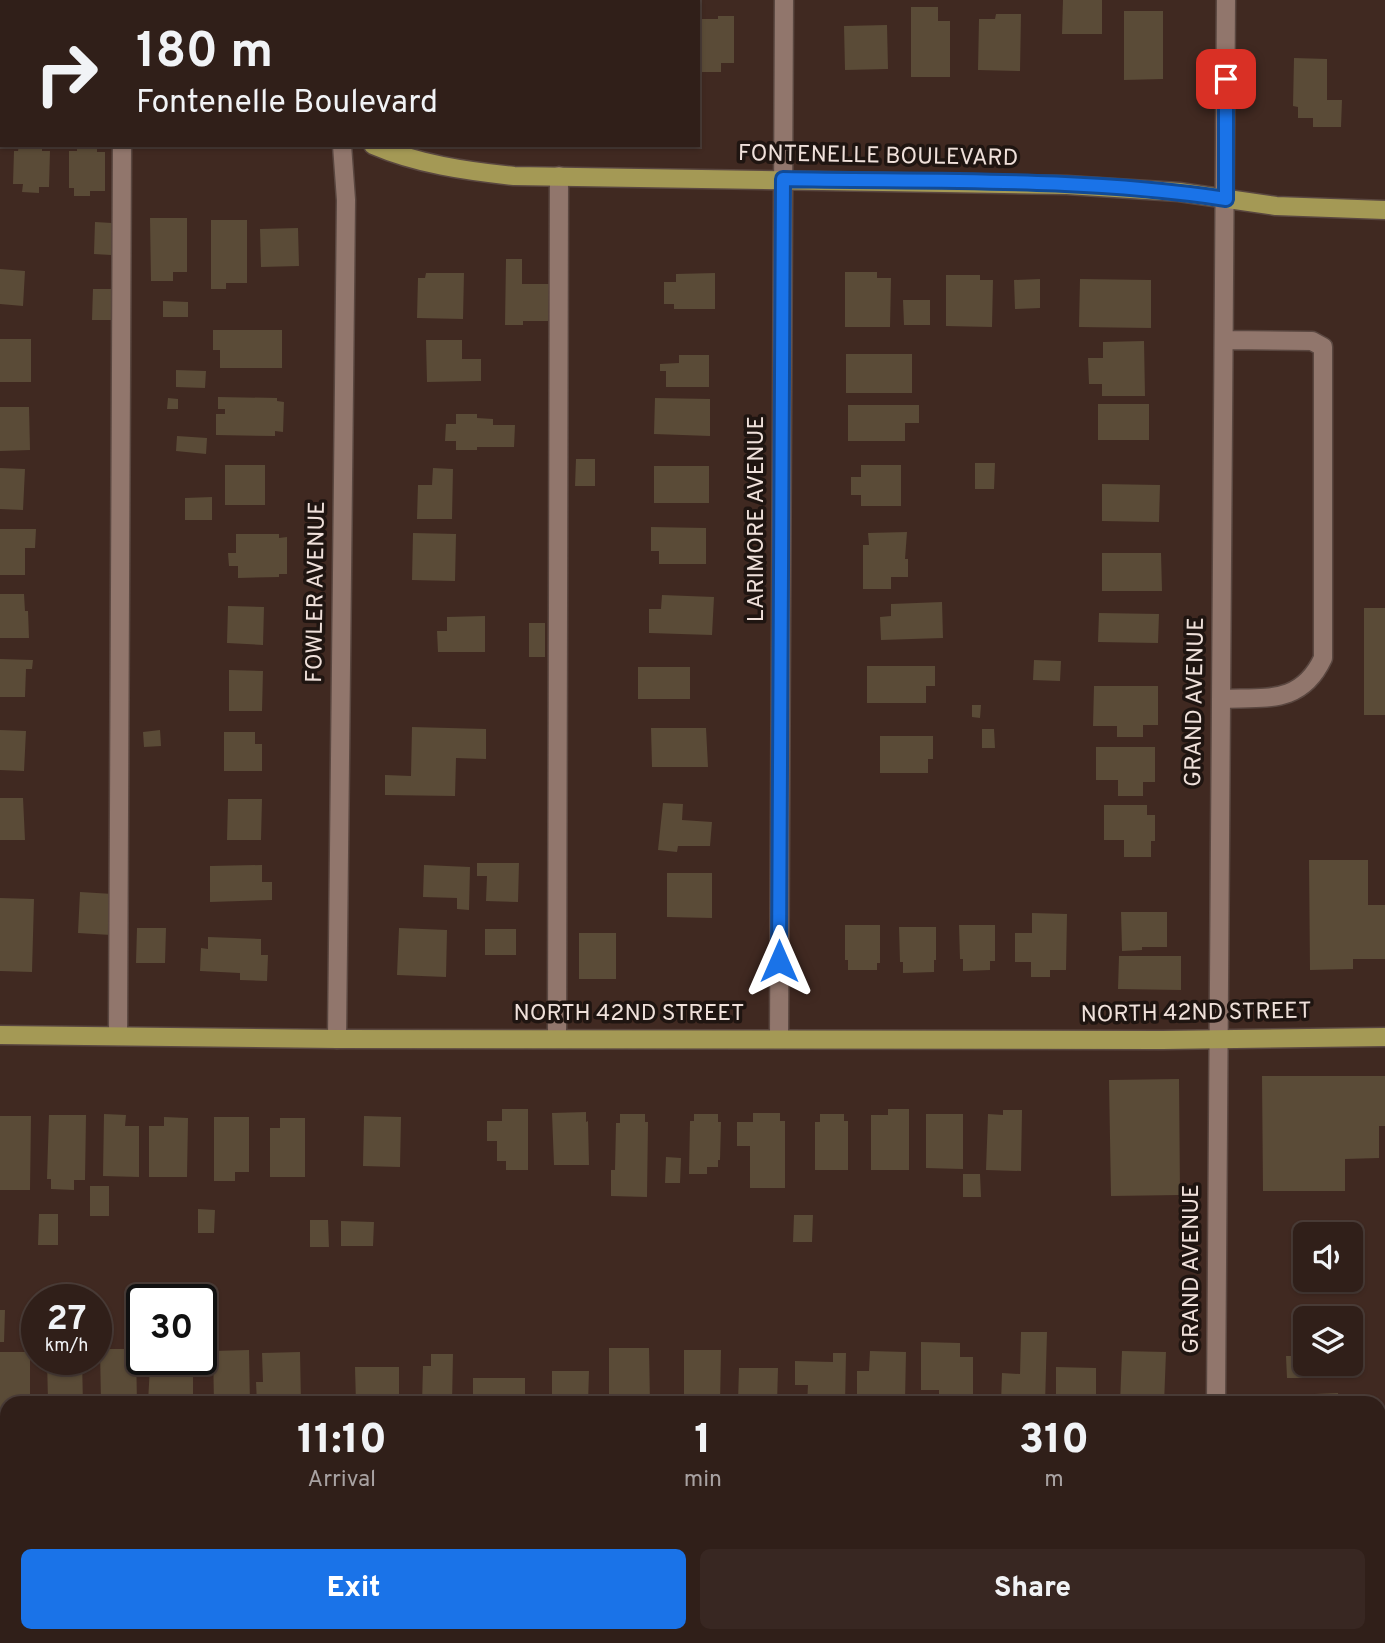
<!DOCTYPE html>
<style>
body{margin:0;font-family:Overpass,sans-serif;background:#382722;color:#f1f3f6;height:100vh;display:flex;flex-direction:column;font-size:26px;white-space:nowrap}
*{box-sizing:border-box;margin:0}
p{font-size:23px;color:#a8a2a2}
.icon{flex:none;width:38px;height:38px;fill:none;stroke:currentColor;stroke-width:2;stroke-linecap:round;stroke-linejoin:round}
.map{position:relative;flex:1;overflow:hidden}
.side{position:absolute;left:0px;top:1396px;width:1386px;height:247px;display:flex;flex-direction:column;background:#301f19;border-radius:21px 21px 0 0;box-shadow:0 2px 5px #0004,0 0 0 2px #4b3d38}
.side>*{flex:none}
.hud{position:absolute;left:0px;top:0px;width:700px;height:147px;box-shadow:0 2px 5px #0004,0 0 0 2px #4b3d38;background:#301f19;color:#f1f3f6;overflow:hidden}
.fabs{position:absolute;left:1293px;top:1222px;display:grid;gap:14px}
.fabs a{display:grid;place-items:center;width:70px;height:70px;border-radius:10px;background:#301f19;box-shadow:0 2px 5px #0004,0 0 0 2px #4b3d38;font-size:35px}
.speed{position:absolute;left:21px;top:1284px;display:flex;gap:14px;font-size:35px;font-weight:700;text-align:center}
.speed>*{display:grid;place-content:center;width:91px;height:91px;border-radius:50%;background:#301f19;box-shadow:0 2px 5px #0004,0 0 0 2px #4b3d38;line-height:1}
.speed small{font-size:18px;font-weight:400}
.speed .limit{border:4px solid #111;border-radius:10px;background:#fff;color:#111}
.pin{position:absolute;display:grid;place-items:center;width:60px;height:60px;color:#fff;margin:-30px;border-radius:14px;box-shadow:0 4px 10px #0006}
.me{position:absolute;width:77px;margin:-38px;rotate:0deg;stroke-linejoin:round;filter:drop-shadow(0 0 5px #0008)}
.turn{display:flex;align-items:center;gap:24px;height:147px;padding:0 21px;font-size:32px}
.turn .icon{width:91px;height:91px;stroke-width:2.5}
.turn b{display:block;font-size:49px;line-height:60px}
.eta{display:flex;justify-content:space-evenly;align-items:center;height:119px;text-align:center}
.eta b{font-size:42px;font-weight:800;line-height:49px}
.primary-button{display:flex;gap:14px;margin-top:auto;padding:14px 21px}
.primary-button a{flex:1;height:80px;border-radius:10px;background:#1a73e8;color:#fff;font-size:28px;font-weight:800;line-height:80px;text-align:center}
.primary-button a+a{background:#382722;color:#f1f3f6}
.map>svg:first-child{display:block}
.building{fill:#5a4b37}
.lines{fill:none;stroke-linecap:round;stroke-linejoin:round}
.minor-casing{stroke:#5a4740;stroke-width:21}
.major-casing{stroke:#5a4740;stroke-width:21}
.minor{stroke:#91766c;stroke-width:18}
.major{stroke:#a49955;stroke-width:18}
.route-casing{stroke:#114b97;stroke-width:18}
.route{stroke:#1a73e8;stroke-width:12}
.labels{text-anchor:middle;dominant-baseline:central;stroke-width:7;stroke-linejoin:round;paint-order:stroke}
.street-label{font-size:23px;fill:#efe0da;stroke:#1f1511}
</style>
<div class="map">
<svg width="1385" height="1643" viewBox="0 0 1385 1643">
<rect width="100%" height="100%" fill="#402921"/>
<path class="building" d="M1063,0H1102V34H1062Z
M911,7H938V21H950V77H911Z
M1124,11H1163V79L1124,80Z
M996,14H1021L1020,71L978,70L979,19H995Z
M718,16H734V63H721V72H698V19H718Z
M887,25L888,69L845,70L844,26Z
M1294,58L1327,59V100H1342L1341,127H1313V118H1298V107L1293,106Z
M19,145H42V151H50L49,187H39V193L22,192L23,184H13L14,151H18Z
M77,145H97V152H105V191H90V196H74V188H69V151H77Z
M150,218H187V272H173V281H151Z
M211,220H247V283H226V289H211Z
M95,222L112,223L111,255L94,254Z
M298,228L299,266L261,267L260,229Z
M506,259H522V284H549L548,321H523V325H505Z
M0,269L25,271L23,306L0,304Z
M845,272H877V278H891L890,327H845Z
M426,273H464L463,319L417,318L418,278H425Z
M715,273V309H674V304H664V282H676V274Z
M946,275H980V280H993L992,327L946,326Z
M1040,279V308L1015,309L1014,280Z
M1080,279L1151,280V328L1079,327Z
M93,289H111V320H92Z
M903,300H930V325H904Z
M163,301L188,302V317H163Z
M213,330H282V368H220V350H213Z
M0,339H31V382H0Z
M426,340H462V359H481V381L427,382Z
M1144,341L1145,396H1102V384H1089L1088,358H1103V342Z
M846,354H912V393H846Z
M679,355H709V387H666V371H660V364L679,363Z
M176,370L206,371L205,388L176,387Z
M218,397L277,398V401L284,402L283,432L275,431V436L216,435V414H225V409H218Z
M168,398L178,399V409H167Z
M655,398L710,399V436L654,434Z
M1098,404H1149V440H1098Z
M848,405H919V423H905V441H848Z
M0,407H29L30,450L0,451Z
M456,414H477V418L493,419V425H515L514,447H477V450H456V441H445L446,424H456Z
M177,436L207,438L206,454L176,451Z
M576,459H595V486H575Z
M975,463H995L994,489H975Z
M225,465H265V505H225Z
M861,465H901V506H861V495H851V477H861Z
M654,466H709V503H654Z
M0,468L25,469L23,510L0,509Z
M433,468L453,469L452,519H417L418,485H432Z
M1102,484L1160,485L1159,522L1102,521Z
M212,497V520H185V498Z
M651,527L706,528V564H659V551H651Z
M0,529H36L35,548H25V575H0Z
M907,532L905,559H908V577H891V589H863V545H869L868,533Z
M413,533L456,534L455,581L412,580Z
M236,534H279V538L287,537V574H279V577L238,578V566H229L228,553H236Z
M1102,553H1161L1162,591H1102Z
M0,594H24L25,611H28L29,638H0Z
M662,595L714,597L712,635L649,633V609H661Z
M942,602L943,638L881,640L880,617L891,616V604Z
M228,606L264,607L263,645L227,643Z
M1364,608H1385V715H1364Z
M1099,613L1159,614L1158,643L1098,642Z
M485,616V652H438L437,631H447V617Z
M529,623H545V657H529Z
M0,659L33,660L32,669H26L25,697H0Z
M1034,660L1061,661L1060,681L1033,680Z
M867,666H935V686H926V703H867Z
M638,667H690V699H638Z
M229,670L263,671L262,711H229Z
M1094,686H1158V725H1143V737H1117V726H1093Z
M972,705H981L980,718L972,717Z
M412,727L486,729V759L456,758L455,796L385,795V775L411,776Z
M651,728H706L708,767H652Z
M982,729H994L995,748H982Z
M0,730L26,731L24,771L0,770Z
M160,730L161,746L144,747L143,732Z
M224,732H255V744H262V771H224Z
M880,736H933V759H928V773H880Z
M1096,747H1155V782H1143V796H1118V780H1096Z
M0,798H23L25,840H0Z
M228,799H262L261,840H227Z
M663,803L683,804L682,820L712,822L710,846H678L677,852L658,850Z
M1104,805H1147V815H1155V841H1151V857H1124V840H1104Z
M1309,860H1368V905H1385V959H1353V969L1310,970Z
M477,863H519L518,902L486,901L487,876H477Z
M262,865V882H272V900L210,902V866Z
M424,865L470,867L469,910L457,909V898L423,897Z
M667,873H712V918L667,917Z
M80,892L113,894L111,935L78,933Z
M0,898L34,899L32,972L0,971Z
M1121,912H1167V947H1142V950L1122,951Z
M1032,913L1067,914L1066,970H1050V977H1031V962H1015V933H1032Z
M845,925H880V963H877V970H848V960H845Z
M959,925H995V961H990V970L963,971V959H960Z
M899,927H936V960H934V972L903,973V962H900Z
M137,928H166L165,963H136Z
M399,928L447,930L446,977L397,975Z
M485,929H516V955H485Z
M579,933H616V979H579Z
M208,937L261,939V955H268L267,981L240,980V973L200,971L201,948L208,949Z
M1119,956H1181V990L1118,989Z
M1262,1076H1385V1126H1379V1158L1345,1159V1191H1263Z
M1179,1079L1180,1195L1111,1196L1109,1080Z
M502,1109H528V1170H506V1161H497V1141H487V1121H502Z
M888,1109H909V1170H871V1115H888Z
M1003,1110H1022L1021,1171L986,1170L988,1114L1003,1115Z
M586,1112V1122L588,1121L589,1165H554L552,1113Z
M753,1113H780V1121H785V1188H750V1146H737V1122H753Z
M104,1114L126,1115L125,1126H139V1177L103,1176Z
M620,1114H645V1122H648L647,1197L611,1196V1170H615L616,1123H620Z
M694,1114H718V1122H721L720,1160H718V1167H707V1174H689L690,1121H694Z
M820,1114H844V1121H848V1170H815V1122H820Z
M926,1114H963V1169L926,1168Z
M49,1115H86L85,1180H74V1190L51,1189V1179H47Z
M0,1116H31L30,1190H0Z
M364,1116L401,1117L400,1167L363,1166Z
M164,1117L188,1118L187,1177H149V1126H164Z
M214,1117H249V1172H235V1181H214Z
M280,1118H305V1177H270V1128H280Z
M666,1157L681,1158L680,1183H665Z
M963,1174H980L981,1197H963Z
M90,1186H109V1216H90Z
M198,1209L215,1210L214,1233H198Z
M39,1214H58V1245H38Z
M794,1215H813L812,1242H793Z
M310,1220H328L329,1247H310Z
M341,1221L374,1222L373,1246H341Z
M0,1310H5L4,1342H0Z
M1291,1321H1306V1363H1343V1366H1326V1378H1287L1286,1356H1291Z
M1021,1332H1047L1045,1404L1001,1403L1002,1373L1020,1374Z
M921,1342L960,1343V1357H973V1404H939V1390H921Z
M609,1348H649L650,1404H609Z
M100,1349H136L137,1404L101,1403Z
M249,1350L250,1404H214L213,1351Z
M684,1350H721L720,1404H684Z
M870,1351L906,1352L905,1401L882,1404V1398L857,1397V1371H869Z
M1122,1351L1166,1352L1164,1404H1120Z
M0,1352H30V1404H7V1413L0,1414Z
M300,1352L301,1404H257L256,1382H263L262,1353Z
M833,1353H846L845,1404H807L808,1385H795V1361L833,1362Z
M431,1354H453L452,1404H422L423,1366H431Z
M47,1360H82L83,1404L48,1401Z
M156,1360H193V1404L148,1402L150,1366H156Z
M355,1367H399V1404H356Z
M1056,1367L1096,1368V1401L1056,1404Z
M739,1368H778L777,1404L738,1401Z
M552,1371H589L588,1404H552Z
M473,1378H525V1402L473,1404Z
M1338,1393L1339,1404H1291V1395Z
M0,1547H7V1582H0Z
M204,1636H229V1641H204Z
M769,1636H797V1643H769Z
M1055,1638H1131V1643H1055Z"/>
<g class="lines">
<g class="minor-casing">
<path id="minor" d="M123,0V2
M343,2V0
M1221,699C1266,697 1301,705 1323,658V347L1312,341L1224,340
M118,1036L122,145
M557,1038L559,176
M779,1038L784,0
M337,1039L346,200L342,145
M1216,1404L1226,0
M0,1475H7
M335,1636V1643
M1216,1636V1643"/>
</g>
<g class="major-casing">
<path id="major" d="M104,0L108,2
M373,145C417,164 466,171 514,176L1067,185L1179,192L1276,206L1385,210
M0,1035L337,1039L1162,1040L1385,1037"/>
</g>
<use href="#minor" class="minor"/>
<use href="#major" class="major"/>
</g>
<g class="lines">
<g class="route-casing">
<path id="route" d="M779,961L783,179C930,182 1080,177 1226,199V79"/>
</g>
<use href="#route" class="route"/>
</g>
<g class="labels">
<g class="street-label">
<text transform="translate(878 157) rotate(1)">FONTENELLE BOULEVARD</text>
<text transform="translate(757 519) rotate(-90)">LARIMORE AVENUE</text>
<text transform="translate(317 592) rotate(-89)">FOWLER AVENUE</text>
<text transform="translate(1196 702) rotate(-89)">GRAND AVENUE</text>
<text x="629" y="1014">NORTH 42ND STREET</text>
<text transform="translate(1196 1014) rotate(-1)">NORTH 42ND STREET</text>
<text transform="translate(1192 1269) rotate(-90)">GRAND AVENUE</text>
</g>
</g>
</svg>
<div class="fabs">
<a><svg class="icon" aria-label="sound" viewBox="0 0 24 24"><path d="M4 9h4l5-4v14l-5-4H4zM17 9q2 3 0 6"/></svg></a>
<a><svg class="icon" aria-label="layers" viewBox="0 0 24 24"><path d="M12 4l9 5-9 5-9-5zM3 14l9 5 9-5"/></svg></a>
</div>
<div class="speed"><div>27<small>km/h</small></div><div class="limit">30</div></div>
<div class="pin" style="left:1226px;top:79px;background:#d93025"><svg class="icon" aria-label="arrive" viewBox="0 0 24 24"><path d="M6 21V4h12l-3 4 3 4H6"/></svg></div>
<svg class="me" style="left:779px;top:961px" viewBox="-20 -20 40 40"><path d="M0-17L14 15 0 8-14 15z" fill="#1a73e8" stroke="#fff" stroke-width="4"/></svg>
<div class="hud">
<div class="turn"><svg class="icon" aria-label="right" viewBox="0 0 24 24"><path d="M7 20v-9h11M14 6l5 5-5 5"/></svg><div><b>180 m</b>Fontenelle Boulevard</div></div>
</div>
<section class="side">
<div class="eta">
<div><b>11:10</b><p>Arrival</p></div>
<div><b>1</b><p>min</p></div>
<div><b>310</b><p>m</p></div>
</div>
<div class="primary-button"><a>Exit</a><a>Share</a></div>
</section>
</div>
